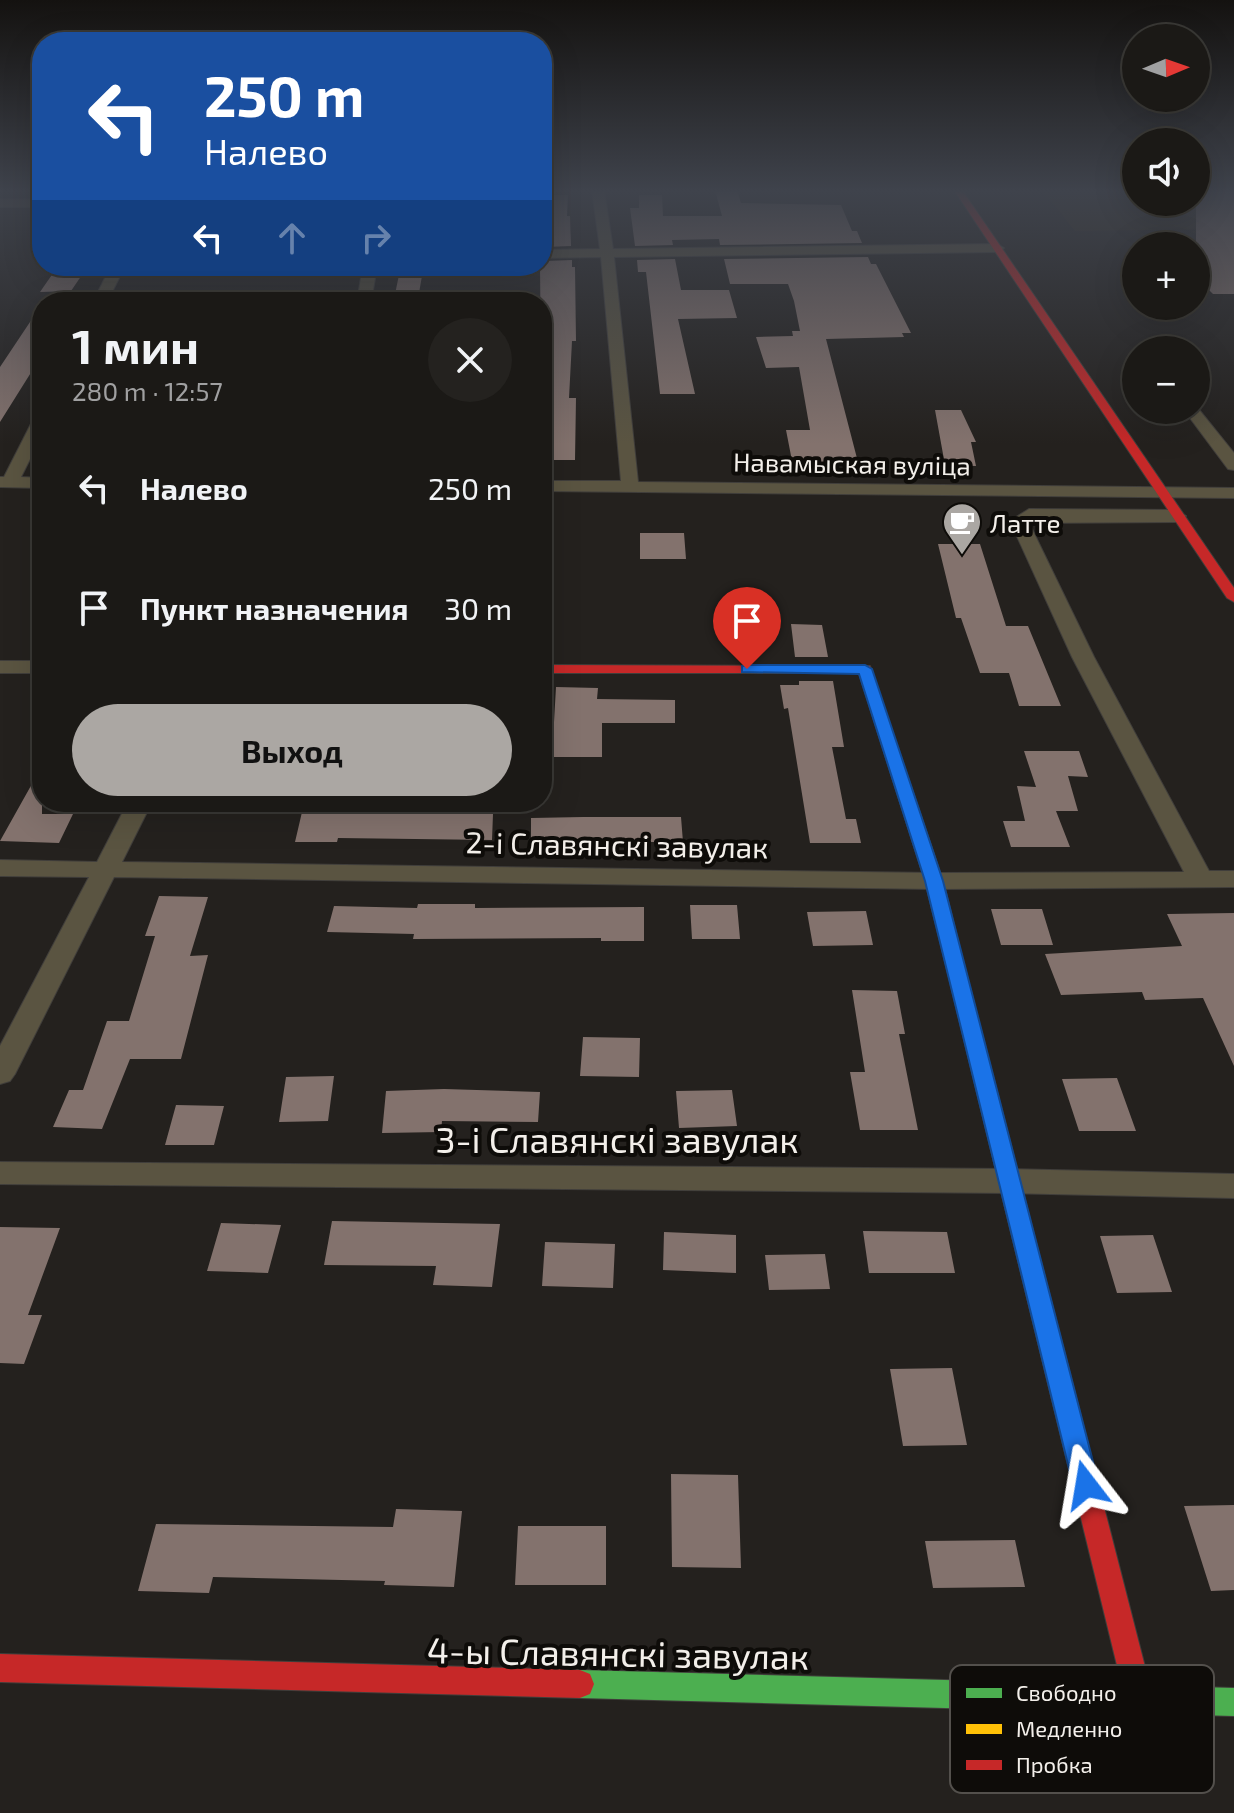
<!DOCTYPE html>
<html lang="ru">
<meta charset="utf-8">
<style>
body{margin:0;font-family:"Exo 2",sans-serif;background:#24221f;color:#f1f3f6;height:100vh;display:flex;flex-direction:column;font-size:30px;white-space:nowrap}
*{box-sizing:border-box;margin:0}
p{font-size:26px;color:#a0a0a1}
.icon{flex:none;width:44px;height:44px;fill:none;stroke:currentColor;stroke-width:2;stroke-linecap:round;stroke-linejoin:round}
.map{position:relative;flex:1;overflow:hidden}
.panel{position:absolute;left:32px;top:292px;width:520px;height:520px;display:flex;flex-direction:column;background:#1b1916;border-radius:32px;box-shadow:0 8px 32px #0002,0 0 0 2px #393835}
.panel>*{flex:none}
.hud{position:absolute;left:32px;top:32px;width:520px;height:244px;border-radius:32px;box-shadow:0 8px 32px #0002,0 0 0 2px #393835;background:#1a4fa0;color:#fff;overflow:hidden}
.needle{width:52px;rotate:88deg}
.buttons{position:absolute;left:1122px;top:24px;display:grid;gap:16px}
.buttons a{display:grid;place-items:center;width:88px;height:88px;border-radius:50%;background:#1b1916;box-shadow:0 8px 32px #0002,0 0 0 2px #393835;font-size:40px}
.pin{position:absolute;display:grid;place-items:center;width:68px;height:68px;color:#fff;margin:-82px -34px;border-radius:50% 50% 50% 0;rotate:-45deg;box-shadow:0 0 8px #0007}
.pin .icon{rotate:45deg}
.me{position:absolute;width:88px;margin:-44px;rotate:346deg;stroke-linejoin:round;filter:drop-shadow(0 0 6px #0008)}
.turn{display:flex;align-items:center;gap:28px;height:168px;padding:0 40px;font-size:36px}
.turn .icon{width:104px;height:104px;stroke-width:2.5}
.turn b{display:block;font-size:56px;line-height:68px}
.lanes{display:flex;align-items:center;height:76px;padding:0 40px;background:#0003;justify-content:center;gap:40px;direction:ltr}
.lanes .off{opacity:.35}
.round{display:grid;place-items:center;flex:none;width:84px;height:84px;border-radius:42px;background:#24221f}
.headline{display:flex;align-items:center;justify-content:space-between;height:136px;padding:0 40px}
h1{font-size:48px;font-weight:700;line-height:60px}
.primary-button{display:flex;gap:16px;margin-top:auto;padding:16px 40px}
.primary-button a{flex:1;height:92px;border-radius:48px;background:#aba7a3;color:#111;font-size:32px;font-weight:700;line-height:92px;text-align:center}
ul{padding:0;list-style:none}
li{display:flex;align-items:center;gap:24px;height:120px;padding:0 40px}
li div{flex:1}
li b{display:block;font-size:30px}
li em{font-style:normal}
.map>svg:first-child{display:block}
.built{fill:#30281b}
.building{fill:#83726d}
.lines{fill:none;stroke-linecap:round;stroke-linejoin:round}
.street-casing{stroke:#403e3b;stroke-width:2}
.fast-casing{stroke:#403e3b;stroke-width:2}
.slow-casing{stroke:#403e3b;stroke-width:2}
.jam-casing{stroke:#403e3b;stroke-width:2}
.street{fill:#5a5441;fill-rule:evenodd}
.fast{fill:#4caf50;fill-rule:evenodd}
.slow{fill:#ffc107;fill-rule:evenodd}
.jam{fill:#c62828;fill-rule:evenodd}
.route{fill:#1a73e8;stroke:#114b97;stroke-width:2}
.labels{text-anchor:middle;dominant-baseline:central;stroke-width:8;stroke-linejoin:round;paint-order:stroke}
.far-street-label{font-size:26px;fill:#f3efea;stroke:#0e0c09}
.far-poi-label{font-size:26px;fill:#f3efea;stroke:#0e0c09;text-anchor:start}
.street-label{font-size:30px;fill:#f3efea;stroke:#0e0c09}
.near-street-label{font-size:36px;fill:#f3efea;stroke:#0e0c09}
.key{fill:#0e0c09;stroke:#53504c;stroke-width:2}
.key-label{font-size:22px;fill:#f3efea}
</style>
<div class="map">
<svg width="1234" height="1813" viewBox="0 0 1234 1813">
<rect width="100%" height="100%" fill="#24211e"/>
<path class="built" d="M1042,190H1136V202H1196L1234,229L1075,231Z"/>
<path class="building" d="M715,190H737L741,203L841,205L852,231H857L862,243L720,245L719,239L672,240L673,245L635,246L630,208H639V195H662L663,216H722Z
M1196,190H1234V294H1213L1196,277Z
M542,195H568L567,216H570L571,246L545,247Z
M868,257L871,264H876L911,333H902L904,337L826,339L859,466H793L786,430H810L799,367L766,368L756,337L793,336L792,331H800L794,301L788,284H730L724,259Z
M675,259L681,290H729L737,318L678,319L695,394H660L646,272H638L637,260Z
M572,260V267H575L576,341H572L569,398H576L575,460H542L540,267H545V261Z
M58,266H88L71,291L40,292Z
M400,270H423L418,299H394Z
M42,304V355L0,422V367Z
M935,410H961L976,442H971L976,466L945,465Z
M640,533H684L686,559H640Z
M938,544H980L1006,626H1028L1061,706H1019L1009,673H980L961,618H956Z
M791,624L822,625L828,657H795Z
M799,681H833L844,747H832L846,819H856L861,843H810L788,708L784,709L780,685H799Z
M556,687L598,688L597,699L675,700V723H602V757H552Z
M1024,751H1079L1088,777L1068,776L1078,811H1056L1070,847H1011L1003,821H1025L1017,786L1036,787Z
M42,766V814H73L59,843L0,841Z
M302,812L493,814L492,840L338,838L337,842H295Z
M583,817H681L683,842H622V838L531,840V818Z
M159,896L208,897L190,956L208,955L181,1059H130L102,1129L53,1127L69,1090H83L107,1021H129L155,936H145Z
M418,904H475V908L644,907V941H601V938L413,939L414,934L327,932L334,906L417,908Z
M690,905H737L740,939H692Z
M991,909H1042L1053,945H1001Z
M866,911L873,945L813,946L807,912Z
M1234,913V1066L1203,998L1145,1000L1142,992L1061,995L1045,954L1182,946L1167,914Z
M852,990L897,991L905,1034H899L918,1130H860L850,1072H865Z
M583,1037L640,1038L639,1077L580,1076Z
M334,1076L328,1121L279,1122L286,1077Z
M1117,1078L1136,1131H1079L1062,1079Z
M444,1089L540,1092L538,1122L442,1121L441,1132L382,1133L386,1091Z
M732,1090L737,1126L679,1128L676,1091Z
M176,1105L224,1106L214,1145H165Z
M332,1221L500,1224L492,1287L433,1285L436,1266L324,1265Z
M221,1223L281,1225L268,1273L207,1271Z
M0,1227L60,1228L28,1315H42L24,1364L0,1363Z
M863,1231L947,1232L955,1273H869Z
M664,1232L736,1235V1273L663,1270Z
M1153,1235L1172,1292L1117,1293L1100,1236Z
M545,1242L615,1244L613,1288L542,1286Z
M825,1254L830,1289L769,1290L765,1255Z
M952,1368L967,1445L903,1446L890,1369Z
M671,1474L738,1475L741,1568L672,1567Z
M1234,1505V1590L1211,1591L1184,1506Z
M396,1509L462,1511L454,1587L384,1585L385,1581L213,1577L209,1593L138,1591L156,1524L393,1527Z
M518,1526H606V1585H515Z
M1015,1540L1025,1587L933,1588L925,1541Z"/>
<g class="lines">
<g class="street-casing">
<path id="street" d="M592,190H604L613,249L997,244L1004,248L997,252L614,257L638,482L1234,488V498L542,491V481H621L601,257L542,258V250L600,249Z
M0,199H42V207H0Z
M111,266H125L107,302H93Z
M363,266H377L371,302H357Z
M1196,406L1234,453V470L1228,469L1184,410H1196Z
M42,413V435L21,477L42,478V488L0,487V477H4L34,418Z
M1029,509L1177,510L1186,516L1177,522L1029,523L1094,657L1209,871H1234V887L934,889L114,877L15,1074L10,1081L0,1084V1046L89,877L0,876V860L97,862L128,802H152L122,862L934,873L1184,872L1072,657L1010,521Z
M0,661H42V673H0Z
M0,1162L1010,1169L1234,1174V1198L1010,1193L0,1184Z"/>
</g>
<g class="fast-casing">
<path id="fast" d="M580,1670L1234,1688V1716L580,1698L570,1694L566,1684L570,1674Z"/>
</g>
<g class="slow-casing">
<path id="slow" d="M951,943L960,949L1065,1355L1061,1362L1053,1365L1045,1362L1041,1355L942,949Z"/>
</g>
<g class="jam-casing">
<path id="jam" d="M954,190H962L1234,588V602L1227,598Z
M542,665L870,666L943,881L960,949L958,953H944L942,949L925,881L859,673H542Z
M1053,1345L1061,1348L1065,1355L1153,1698L1149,1708L1139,1712L1129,1708L1125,1698L1041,1355L1045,1348Z
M0,1654L580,1670L590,1674L594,1684L590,1694L580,1698L0,1682Z"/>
</g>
<use href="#street" class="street"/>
<use href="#fast" class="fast"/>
<use href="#slow" class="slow"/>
<use href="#jam" class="jam"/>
</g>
<linearGradient id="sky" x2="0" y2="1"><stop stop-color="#141210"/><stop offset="0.43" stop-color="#3f434c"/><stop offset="1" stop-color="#3f434c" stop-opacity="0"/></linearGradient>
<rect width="1234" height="444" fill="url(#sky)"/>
<path class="route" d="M747,665H865L872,669L943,881L1099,1485L1095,1493L1086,1496L1077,1493L1073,1485L925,881L859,674L742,672V666Z"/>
<defs>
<g id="cafe-pin" transform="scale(2)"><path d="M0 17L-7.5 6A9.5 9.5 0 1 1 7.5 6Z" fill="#aba7a3" stroke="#0e0c09"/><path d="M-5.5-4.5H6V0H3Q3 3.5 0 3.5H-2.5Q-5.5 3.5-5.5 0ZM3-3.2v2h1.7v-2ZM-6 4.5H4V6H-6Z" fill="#fff"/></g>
</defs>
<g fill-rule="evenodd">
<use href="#cafe-pin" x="962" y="522"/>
</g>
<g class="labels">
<g class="far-street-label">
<text transform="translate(852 463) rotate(1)">Навамыская вуліца</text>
</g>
<g class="far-poi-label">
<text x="990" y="522">Латте</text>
</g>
<g class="street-label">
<text transform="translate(617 844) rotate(1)">2-і Славянскі завулак</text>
</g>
<g class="near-street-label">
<text x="617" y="1138">3-і Славянскі завулак</text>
<text transform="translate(618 1652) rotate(1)">4-ы Славянскі завулак</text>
</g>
</g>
<rect x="950" y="1665" width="264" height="128" rx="12" class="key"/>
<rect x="966" y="1688" width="36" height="10" fill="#4caf50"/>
<rect x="966" y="1724" width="36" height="10" fill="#ffc107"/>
<rect x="966" y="1760" width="36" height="10" fill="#c62828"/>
<g class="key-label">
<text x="1016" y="1701">Свободно</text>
<text x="1016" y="1737">Медленно</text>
<text x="1016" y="1773">Пробка</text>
</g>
</svg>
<div class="buttons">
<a><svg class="needle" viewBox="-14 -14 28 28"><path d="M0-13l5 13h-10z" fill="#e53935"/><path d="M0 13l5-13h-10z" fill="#a0a0a1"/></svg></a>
<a><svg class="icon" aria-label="sound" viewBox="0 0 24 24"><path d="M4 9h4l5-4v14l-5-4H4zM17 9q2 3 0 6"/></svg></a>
<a>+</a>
<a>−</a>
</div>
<div class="pin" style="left:747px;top:669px;background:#d93025"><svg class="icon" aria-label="arrive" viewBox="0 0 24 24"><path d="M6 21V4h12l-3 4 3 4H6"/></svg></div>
<svg class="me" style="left:1086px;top:1485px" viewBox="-20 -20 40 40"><path d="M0-17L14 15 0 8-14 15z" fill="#1a73e8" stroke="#fff" stroke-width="4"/></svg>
<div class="hud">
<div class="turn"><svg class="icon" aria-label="left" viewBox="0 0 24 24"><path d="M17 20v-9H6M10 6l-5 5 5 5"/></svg><div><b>250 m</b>Налево</div></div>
<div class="lanes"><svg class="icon" aria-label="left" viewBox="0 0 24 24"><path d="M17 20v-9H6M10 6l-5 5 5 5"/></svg><svg class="icon off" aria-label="ahead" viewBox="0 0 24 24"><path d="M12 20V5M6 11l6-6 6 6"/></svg><svg class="icon off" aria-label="right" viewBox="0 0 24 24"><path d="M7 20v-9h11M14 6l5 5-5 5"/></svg></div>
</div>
<section class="panel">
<div class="headline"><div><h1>1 мин</h1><p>280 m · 12:57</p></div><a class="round"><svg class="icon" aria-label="close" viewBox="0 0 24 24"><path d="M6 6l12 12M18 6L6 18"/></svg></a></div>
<ul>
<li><svg class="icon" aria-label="left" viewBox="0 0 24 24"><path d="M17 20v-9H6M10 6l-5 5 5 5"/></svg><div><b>Налево</b></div><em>250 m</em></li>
<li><svg class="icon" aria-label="arrive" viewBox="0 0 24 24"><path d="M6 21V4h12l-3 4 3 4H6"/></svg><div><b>Пункт назначения</b></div><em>30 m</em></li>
</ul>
<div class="primary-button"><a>Выход</a></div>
</section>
</div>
